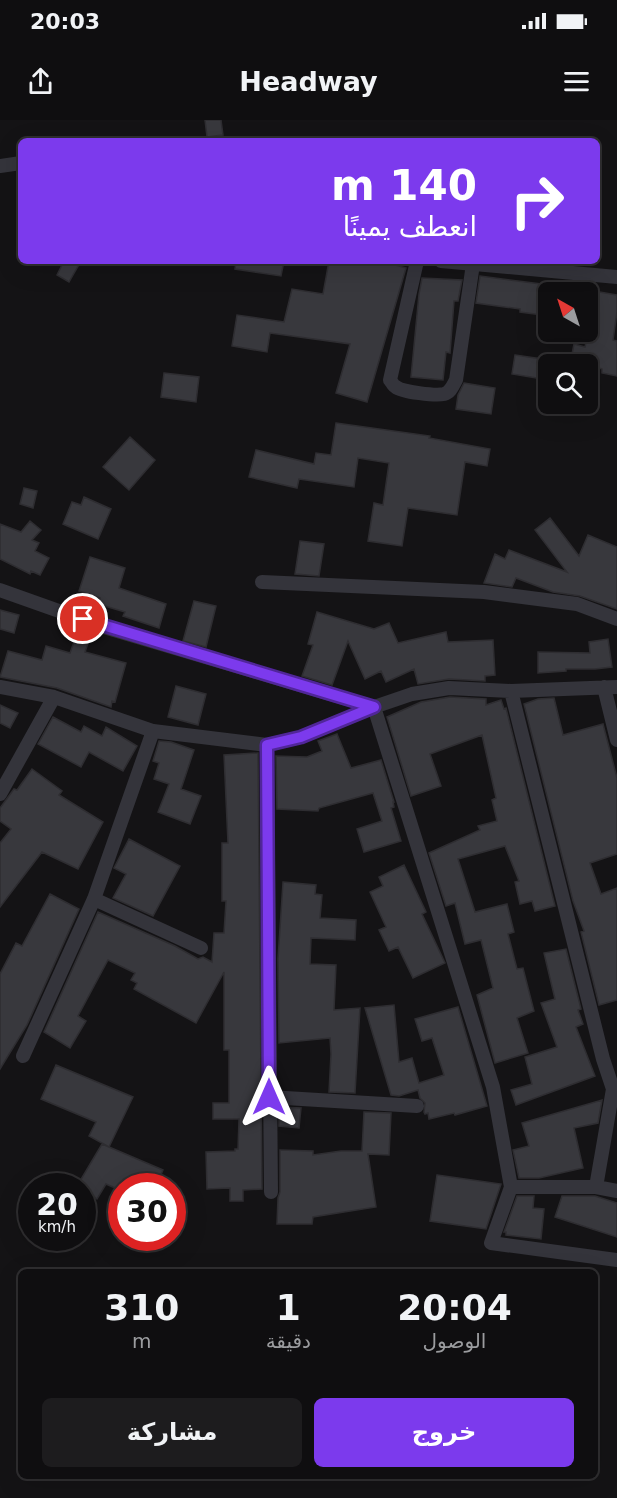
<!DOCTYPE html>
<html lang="ar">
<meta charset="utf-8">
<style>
body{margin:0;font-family:"DejaVu Sans","Noto Sans Arabic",sans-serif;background:#1d1c1e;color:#f1f3f6;direction:rtl;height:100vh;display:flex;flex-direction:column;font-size:22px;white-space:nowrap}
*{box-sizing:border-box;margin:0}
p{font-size:20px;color:#9b9c9f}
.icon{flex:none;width:33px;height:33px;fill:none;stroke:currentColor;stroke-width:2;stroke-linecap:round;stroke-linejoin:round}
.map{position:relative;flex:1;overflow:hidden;direction:ltr}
.drawer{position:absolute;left:18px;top:1149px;width:580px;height:210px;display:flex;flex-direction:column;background:#0f0e10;border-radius:9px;box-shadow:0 6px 24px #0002,0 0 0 2px #2f2e30;direction:rtl}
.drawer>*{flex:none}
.guide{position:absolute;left:18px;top:18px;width:582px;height:126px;border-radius:9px;box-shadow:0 6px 24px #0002,0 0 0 2px #2f2e30;direction:rtl;background:#7c3aed;color:#fff;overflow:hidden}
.needle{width:39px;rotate:321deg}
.tools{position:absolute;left:538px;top:162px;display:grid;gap:12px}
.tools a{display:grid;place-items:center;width:60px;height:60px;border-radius:9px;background:#0f0e10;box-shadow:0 6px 24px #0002,0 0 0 2px #2f2e30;font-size:30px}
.speed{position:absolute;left:18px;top:1053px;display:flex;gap:12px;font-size:30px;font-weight:700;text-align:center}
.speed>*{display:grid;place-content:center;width:78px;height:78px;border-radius:50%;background:#0f0e10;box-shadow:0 6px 24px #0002,0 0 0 2px #2f2e30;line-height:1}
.speed small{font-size:15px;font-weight:400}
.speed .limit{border:9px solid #d22;background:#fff;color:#111}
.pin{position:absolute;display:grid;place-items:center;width:51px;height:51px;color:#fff;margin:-26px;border:3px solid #fff;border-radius:50%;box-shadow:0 2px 6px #0007}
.me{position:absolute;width:66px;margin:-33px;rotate:0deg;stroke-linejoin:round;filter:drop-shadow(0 0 4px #0008)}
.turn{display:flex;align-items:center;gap:21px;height:126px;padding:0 24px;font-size:27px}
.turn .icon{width:78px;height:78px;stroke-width:2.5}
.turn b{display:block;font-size:42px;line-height:51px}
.eta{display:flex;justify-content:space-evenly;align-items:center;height:102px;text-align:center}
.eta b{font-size:36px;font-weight:700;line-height:42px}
.action{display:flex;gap:12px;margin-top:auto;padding:12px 24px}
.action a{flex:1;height:69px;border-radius:9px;background:#7c3aed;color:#fff;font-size:24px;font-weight:700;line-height:69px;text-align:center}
.action a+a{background:#1d1c1e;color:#f1f3f6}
.status{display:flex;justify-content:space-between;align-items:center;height:42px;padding:0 30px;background:#0f0e10;direction:ltr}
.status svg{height:16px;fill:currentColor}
header{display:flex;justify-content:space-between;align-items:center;height:78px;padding:0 24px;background:#0f0e10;font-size:27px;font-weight:700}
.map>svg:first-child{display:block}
.building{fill:#38383d;stroke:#2e2d31;stroke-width:1.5}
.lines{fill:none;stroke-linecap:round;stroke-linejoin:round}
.minor{stroke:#34343b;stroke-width:14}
.route-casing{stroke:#51269a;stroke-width:15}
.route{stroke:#7c3aed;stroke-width:10}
</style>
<div class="status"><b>20:03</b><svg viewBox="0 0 49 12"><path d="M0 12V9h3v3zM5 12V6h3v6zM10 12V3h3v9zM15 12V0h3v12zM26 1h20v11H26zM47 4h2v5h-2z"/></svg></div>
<header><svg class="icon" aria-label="menu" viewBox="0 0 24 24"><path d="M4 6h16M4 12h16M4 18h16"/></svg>Headway<svg class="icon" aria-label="share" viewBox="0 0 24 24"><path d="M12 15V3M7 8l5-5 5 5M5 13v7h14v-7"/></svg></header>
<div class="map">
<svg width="617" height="1378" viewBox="0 0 617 1378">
<rect width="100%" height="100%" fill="#141315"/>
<path class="building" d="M205,0H221L223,15L207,17Z
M64,141H81L69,162L57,155Z
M236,141H284L281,156L235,149Z
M329,141H382L406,148L367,282L336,273L350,224L270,213L267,232L232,226L237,195L284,202L292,169L323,174Z
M480,156L549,165V196L520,192V189L476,183Z
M422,158L462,160L458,181H454L450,233L446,232L443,260L411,257L419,174Z
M588,170L617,175V192L613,220L617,221V256L602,253V249L588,244H570L574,224L585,227L588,213Z
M515,235L549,240V260L512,254Z
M164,253L199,257L196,282L161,277Z
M464,263L495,268L491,294L456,289L458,275Z
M336,303L430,316L429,318L490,329L487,346L465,342L457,395L408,388L402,426L368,421L374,383L383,385L389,343L358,338L354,367L299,359L297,368L249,357L256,330L314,344L316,333L331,335Z
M130,317L155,340L129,370L103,347Z
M24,368L37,371L33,388L20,384Z
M84,377L111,389L98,419L63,404L72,382L81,385Z
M550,398L579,436L588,415L617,427V489L580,476L553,472L516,458L512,467L484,463L495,434L505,439L509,430L567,452L535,410Z
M30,401L41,410L32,420L39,423L35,431L49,438L40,455L31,451L30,454L0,439V404L21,412Z
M300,421L324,424L319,456L295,454Z
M90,437L125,448L119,468L166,484L159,508L123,496L125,492L98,484L100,478L79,471Z
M194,481L216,486L206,527L183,521Z
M0,490L19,495L14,513L0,509Z
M317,492L374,509L389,503L398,523L446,512L448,522L493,520L495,555L485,556V561L449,559L418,564L414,549L386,562L381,551L365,559L348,521L332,565L302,556L313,525L308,524Z
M79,508L92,512L85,532L126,543L115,582L112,581L111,587L57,568L0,557L8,531L42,540L46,526L70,533Z
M608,519L612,547L595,549H566V551L538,553V532L590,533L589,522Z
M176,566L206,574L198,605L168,597Z
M450,577L486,579V585L501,580L504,589L506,588L555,786L535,791L532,781L520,784L515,762L519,761L505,726L458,739L475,792L507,784L514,812L508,814L517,849L523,848L534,891L517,898L528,933L495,943L477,875L493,868L481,820L465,824L455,783L446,786L429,733L480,710L478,706L497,701L492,680L496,678L482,615L430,634L441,666L411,676L387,597L421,582Z
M554,578L563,615L603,604L617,658V734L590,743L601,774L617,768V880L599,885L581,812L584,811L573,781L524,584L538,579Z
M0,585L18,593L10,608L0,603Z
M53,597L81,612L84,606L102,616L106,607L137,626L123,651L89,632L81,647L38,624Z
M337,614L351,648L381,640L394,682H393L394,687L391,688L401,721L364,732L357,709L382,701L373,673L319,688L318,691L277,689L276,636L307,637L322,631L318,621Z
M159,621L171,622L194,630L181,669L201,676L190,704L158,692L169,664L154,659L159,643L153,641Z
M258,633L262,1069L243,1070V1081H230V1068L207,1069L206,1032L235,1031V1029H238L239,999H213V983H229V930H224V852L196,903L134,869L137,863L131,860L135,853L108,840L78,896L86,901L70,928L44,912L98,792L175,826L198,839L203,837L212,842L214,813H224L226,781H222V723H228L224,635Z
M32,649L62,671L59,675L103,702L78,749L42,732L0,787V723L11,709L0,701V688L14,669L17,670Z
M129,719L180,746L153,796L113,778L126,754L114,748Z
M404,745L426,792L422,794L445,843L413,858L398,827L389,831L379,810L386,807L370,772L383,766L379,757Z
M283,762L316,765L315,774L322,775L320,798L356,800L355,820L311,818L310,844L336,845L334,890L360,888L355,973L329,972L331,934L330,918L279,923L278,839Z
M50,774L79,789L27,905L0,949V854L16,823L22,826Z
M566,829L581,889L578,890L583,904L576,907L595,956L516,985L511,970L532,964L525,937L557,927L541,883L555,879L544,833Z
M394,885L399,942L412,938L419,963L444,955L432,918L422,921L415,899L458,887L487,986L455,995L454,993L429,999L428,993L425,994L424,992L425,983L420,978L418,970L399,976L391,975L365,888Z
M56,945L133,977L109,1027L89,1016L96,1002L41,979Z
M602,980L598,1003L574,1008L583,1048L539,1058H519L513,1030L529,1026L522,1003Z
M279,987L301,988L299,1008L279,1006Z
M364,992L391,993L389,1035L368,1034L376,1087L313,1097L312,1104H277L278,1078L280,1072V1030L313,1031V1035L341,1031H362Z
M102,1024L163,1050L156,1066H122V1071L106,1064L97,1079L82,1070V1066H77Z
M437,1055L501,1064L486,1109L430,1101Z
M517,1076H534L533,1088L544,1089L541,1119L506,1115V1112H504Z
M562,1076H595L617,1083V1117L555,1097Z"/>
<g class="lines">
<path class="minor" d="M0,46L21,43
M417,141L390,260C392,262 393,266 396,267C402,272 436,276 444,274C451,272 453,265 456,260L473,144
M441,141L617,157
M262,462L484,472L577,484L617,499
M0,470L104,507L374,587L493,967L511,1067H596L613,969
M0,567L54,577L153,611L267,625L301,617L374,587L412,574L449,568L511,571L617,567
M604,567L617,620
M511,571L603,939L613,969H617
M267,625L271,1072
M0,674L54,577
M94,779L201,828
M23,936L94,779L153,611
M269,977L417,986
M511,1067L491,1123L617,1140
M596,1067L617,1071"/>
</g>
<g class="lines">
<g class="route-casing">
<path id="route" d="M83,499L374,587L301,617L267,625L269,977"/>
</g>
<use href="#route" class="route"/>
</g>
</svg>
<div class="tools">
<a><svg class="needle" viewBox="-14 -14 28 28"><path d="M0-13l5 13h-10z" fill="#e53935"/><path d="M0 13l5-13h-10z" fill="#9b9c9f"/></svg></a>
<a><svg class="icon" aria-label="search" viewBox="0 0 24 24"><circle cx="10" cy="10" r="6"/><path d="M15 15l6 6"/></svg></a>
</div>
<div class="speed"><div>20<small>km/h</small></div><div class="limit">30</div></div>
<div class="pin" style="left:83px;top:499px;background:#d93025"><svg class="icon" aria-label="arrive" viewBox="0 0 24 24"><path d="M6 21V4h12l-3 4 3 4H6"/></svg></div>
<svg class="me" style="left:269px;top:977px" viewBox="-20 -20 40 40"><path d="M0-17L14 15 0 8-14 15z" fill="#7c3aed" stroke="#fff" stroke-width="4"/></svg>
<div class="guide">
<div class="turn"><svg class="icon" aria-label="right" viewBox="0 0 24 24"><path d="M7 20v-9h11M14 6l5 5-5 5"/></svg><div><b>140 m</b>انعطف يمينًا</div></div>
</div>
<section class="drawer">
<div class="eta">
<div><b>20:04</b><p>الوصول</p></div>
<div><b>1</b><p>دقيقة</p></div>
<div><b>310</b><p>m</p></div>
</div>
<div class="action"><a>خروج</a><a>مشاركة</a></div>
</section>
</div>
